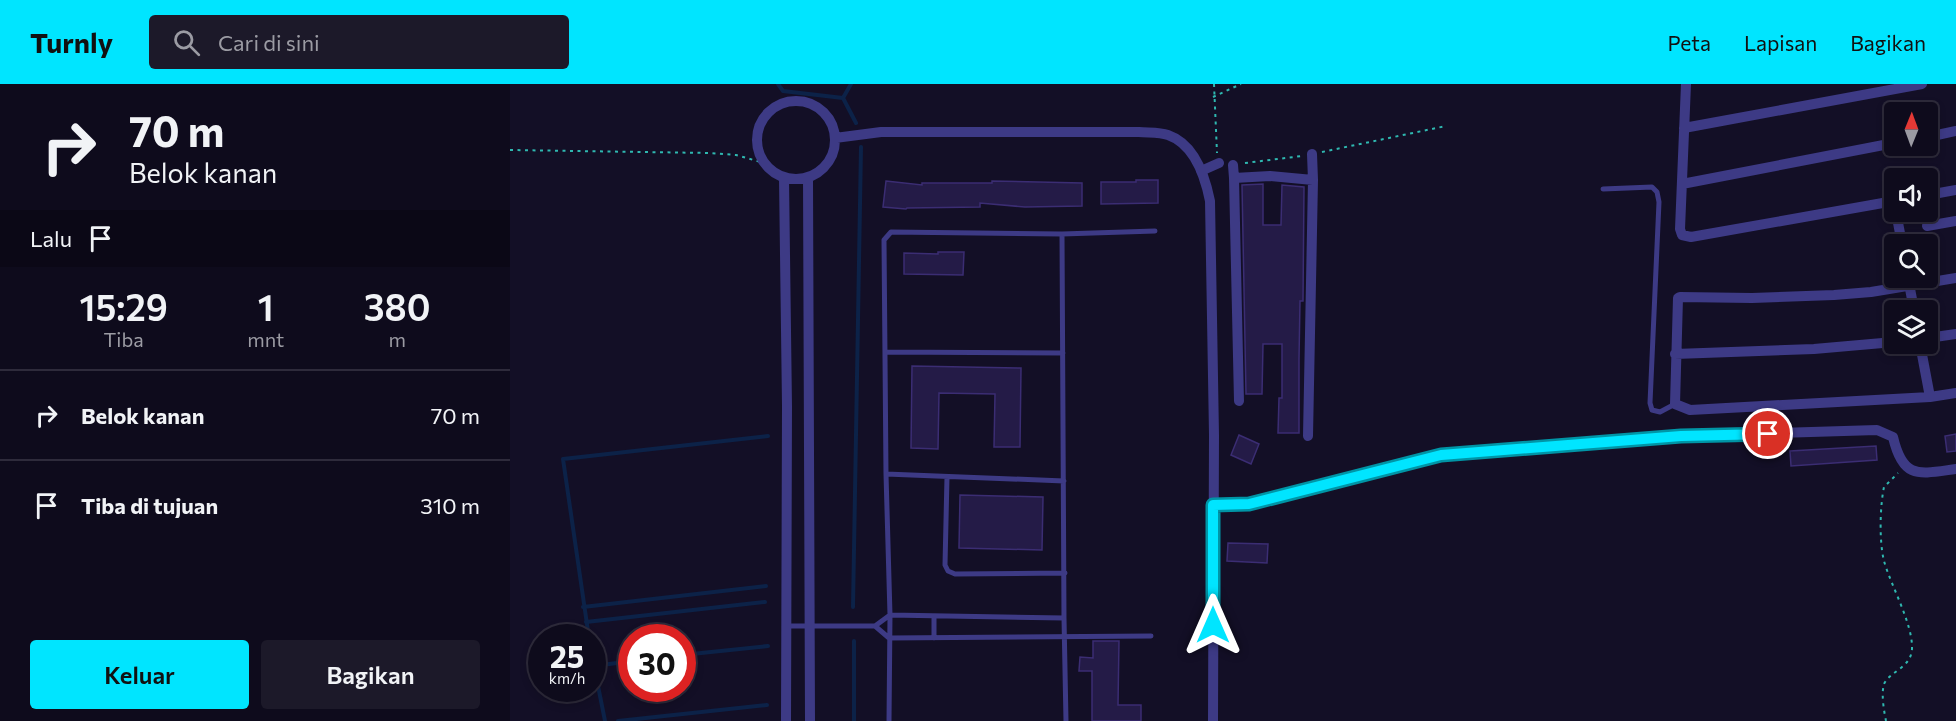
<!DOCTYPE html>
<html lang="id">
<style>
body{margin:0;font-family:Commissioner,sans-serif;background:#1c1929;color:#f1f3f6;height:100vh;display:flex;flex-direction:column;font-size:22px;white-space:nowrap}
*{box-sizing:border-box;margin:0}
p{font-size:20px;color:#9b9ba3}
.icon{flex:none;width:33px;height:33px;fill:none;stroke:currentColor;stroke-width:2;stroke-linecap:round;stroke-linejoin:round}
.map{position:relative;flex:1;overflow:hidden}
.sheet{display:flex;flex-direction:column;background:#0e0b1c;width:510px}
.sheet>*{flex:none}
.top-card{background:#0e0b1c;color:#f1f3f6;overflow:hidden}
.needle{width:39px;rotate:1deg}
.buttons{position:absolute;left:1374px;top:18px;display:grid;gap:12px}
.buttons a{display:grid;place-items:center;width:54px;height:54px;border-radius:6px;background:#0e0b1c;box-shadow:0 3px 9px #0003,0 0 0 2px #2e2b3b;font-size:30px}
.speed{position:absolute;left:18px;top:540px;display:flex;gap:12px;font-size:30px;font-weight:700;text-align:center}
.speed>*{display:grid;place-content:center;width:78px;height:78px;border-radius:50%;background:#0e0b1c;box-shadow:0 3px 9px #0003,0 0 0 2px #2e2b3b;line-height:1}
.speed small{font-size:15px;font-weight:400}
.speed .limit{border:9px solid #d22;background:#fff;color:#111}
.pin{position:absolute;display:grid;place-items:center;width:51px;height:51px;color:#fff;margin:-26px;border:3px solid #fff;border-radius:50%;box-shadow:0 2px 6px #0007}
.me{position:absolute;width:66px;margin:-33px;rotate:0deg;stroke-linejoin:round;filter:drop-shadow(0 0 4px #0008)}
.turn{display:flex;align-items:center;gap:21px;height:126px;padding:0 30px;font-size:27px}
.turn .icon{width:78px;height:78px;stroke-width:2.5}
.turn b{display:block;font-size:42px;line-height:51px}
.then{display:flex;align-items:center;height:57px;padding:0 30px;background:#0003;gap:12px;font-size:22px}
.eta{display:flex;justify-content:space-evenly;align-items:center;height:102px;text-align:center}
.eta b{font-size:36px;font-weight:600;line-height:42px}
.primary-button{display:flex;gap:12px;margin-top:auto;padding:12px 30px}
.primary-button a{flex:1;height:69px;border-radius:6px;background:#00e5ff;color:#111;font-size:24px;font-weight:600;line-height:69px;text-align:center}
.primary-button a+a{background:#1c1929;color:#f1f3f6}
ul{padding:0;list-style:none}
li{display:flex;align-items:center;gap:18px;height:90px;padding:0 30px;border-top:2px solid #2e2b3b}
li div{flex:1}
li b{display:block;font-size:22px}
li em{font-style:normal}
header{display:flex;align-items:center;gap:36px;box-sizing:border-box;height:84px;padding:0 30px;background:#00e5ff;color:#111}
header strong{font-size:28px}
nav{display:flex;gap:33px;margin-inline-start:auto;font-size:21px}
.search{width:420px;height:54px;background:#1c1929;display:flex;align-items:center;gap:15px;box-sizing:border-box;padding:0 21px;border-radius:6px;color:#9b9ba3;font-size:22px}
main{display:flex;flex:1;min-height:0}
.map>svg:first-child{display:block}
.lines{fill:none;stroke-linecap:round;stroke-linejoin:round}
.stream{stroke:#0c2248;stroke-width:4}
.building{fill:#241b47;stroke:#3b2d73;stroke-width:1.5}
.path{stroke:#2fb8b0;stroke-width:2;stroke-dasharray:3 4.5;stroke-linecap:butt}
.service{stroke:#3d3a85;stroke-width:5}
.minor{stroke:#3d3a85;stroke-width:10}
.route-casing{stroke:#0095a6;stroke-width:15}
.route{stroke:#00e5ff;stroke-width:10}
</style>
<header>
<strong>Turnly</strong>
<div class="search"><svg class="icon" aria-label="search" viewBox="0 0 24 24"><circle cx="10" cy="10" r="6"/><path d="M15 15l6 6"/></svg>Cari di sini</div>
<nav><a>Peta</a><a>Lapisan</a><a>Bagikan</a></nav>
</header>
<main>
<section class="sheet">
<div class="top-card">
<div class="turn"><svg class="icon" aria-label="right" viewBox="0 0 24 24"><path d="M7 20v-9h11M14 6l5 5-5 5"/></svg><div><b>70 m</b>Belok kanan</div></div>
<div class="then">Lalu<svg class="icon" aria-label="arrive" viewBox="0 0 24 24"><path d="M6 21V4h12l-3 4 3 4H6"/></svg></div>
</div>
<div class="eta">
<div><b>15:29</b><p>Tiba</p></div>
<div><b>1</b><p>mnt</p></div>
<div><b>380</b><p>m</p></div>
</div>
<ul>
<li><svg class="icon" aria-label="right" viewBox="0 0 24 24"><path d="M7 20v-9h11M14 6l5 5-5 5"/></svg><div><b>Belok kanan</b></div><em>70 m</em></li>
<li><svg class="icon" aria-label="arrive" viewBox="0 0 24 24"><path d="M6 21V4h12l-3 4 3 4H6"/></svg><div><b>Tiba di tujuan</b></div><em>310 m</em></li>
</ul>
<div class="primary-button"><a>Keluar</a><a>Bagikan</a></div>
</section>
<div class="map">
<svg width="1446" height="637" viewBox="0 0 1446 637">
<rect width="100%" height="100%" fill="#130f26"/>
<g class="lines">
<path class="stream" d="M268,0L273,7L333,14L341,0
M333,14L346,39
M73,523L256,502
M343,523L351,63
M76,538L255,518
M79,554L53,375L258,352
M344,557V637
M172,571L258,562
M82,572L95,637
M84,582L122,577
M108,637L257,621"/>
</g>
<path class="building" d="M626,96H648V119L591,120V98H626Z
M376,97L412,101V99H482V97L572,99V122L515,123L470,119V123L397,124L396,125L373,123Z
M753,100V141H771L772,101L794,103L793,217H790L789,275V349H768L769,314H772V260H753L752,310H736L732,101Z
M428,168H454L453,191L394,190V169L428,170Z
M402,282L511,284L510,363H484L485,310L429,309L428,365L401,364Z
M1446,350V367L1437,368L1435,352Z
M729,351L749,360L741,380L721,371Z
M1366,362L1367,376L1281,382L1280,367Z
M450,411L533,413L532,466L449,464Z
M718,459L758,460L757,479L717,477Z
M583,557H609L608,621H631V637H582V587H569L570,573L583,574Z"/>
<g class="lines">
<path class="path" d="M704,0L707,69
M703,13L731,0
M0,66L199,69L226,71L254,79
M812,68L936,42
M735,79L792,72
M1376,637C1374,627 1371,610 1374,600C1380,587 1401,584 1402,565C1403,540 1381,502 1374,477C1369,457 1370,422 1374,403L1388,389"/>
<path class="service" d="M1093,105L1142,103L1147,108L1149,118L1140,319L1142,326L1150,328L1165,320
M552,150L554,534L556,637
M375,268L553,269
M376,390L554,397
M437,393L435,481L438,487L445,490L555,489
M276,542H365L379,554L641,552
M365,542L380,531L554,534
M424,554V532
M379,637L380,531L376,390L374,156L381,148L552,150L645,147"/>
<path class="minor" d="M1176,0L1170,145L1172,151L1181,153L1384,117
M247 56a39 39 0 1 1 78 0a39 39 0 1 1-78 0Z
M1174,44L1412,0
M1418,53L1446,47
M325,54L371,48H629C638,49 649,48 658,51C684,60 695,92 700,117L704,351L703,637
M723,81L724,94L760,92L803,96
M691,87L709,79
M274,94L277,322L276,637
M298,94L300,637
M724,94L729,317
M1172,100L1384,59
M1418,111L1446,106
M1386,128L1392,160
M1417,142L1446,137
M1398,194L1404,226
M1446,194L1361,208L1324,211L1242,214L1170,213L1168,214L1165,320L1180,326L1420,313L1446,309
M1418,254L1446,250
M1410,260L1420,313
M1165,270L1304,265L1384,258
M798,352L803,96L802,70
M703,421L739,420L931,371L1171,352L1367,346L1383,353C1393,396 1409,390 1446,385"/>
</g>
<g class="lines">
<g class="route-casing">
<path id="route" d="M703,541V421L739,420L931,371L1171,352L1258,350"/>
</g>
<use href="#route" class="route"/>
</g>
</svg>
<div class="buttons">
<a><svg class="needle" viewBox="-14 -14 28 28"><path d="M0-13l5 13h-10z" fill="#e53935"/><path d="M0 13l5-13h-10z" fill="#9b9ba3"/></svg></a>
<a><svg class="icon" aria-label="sound" viewBox="0 0 24 24"><path d="M4 9h4l5-4v14l-5-4H4zM17 9q2 3 0 6"/></svg></a>
<a><svg class="icon" aria-label="search" viewBox="0 0 24 24"><circle cx="10" cy="10" r="6"/><path d="M15 15l6 6"/></svg></a>
<a><svg class="icon" aria-label="layers" viewBox="0 0 24 24"><path d="M12 4l9 5-9 5-9-5zM3 14l9 5 9-5"/></svg></a>
</div>
<div class="speed"><div>25<small>km/h</small></div><div class="limit">30</div></div>
<div class="pin" style="left:1258px;top:350px;background:#d93025"><svg class="icon" aria-label="arrive" viewBox="0 0 24 24"><path d="M6 21V4h12l-3 4 3 4H6"/></svg></div>
<svg class="me" style="left:703px;top:541px" viewBox="-20 -20 40 40"><path d="M0-17L14 15 0 8-14 15z" fill="#00e5ff" stroke="#fff" stroke-width="4"/></svg>
</div>
</main>
